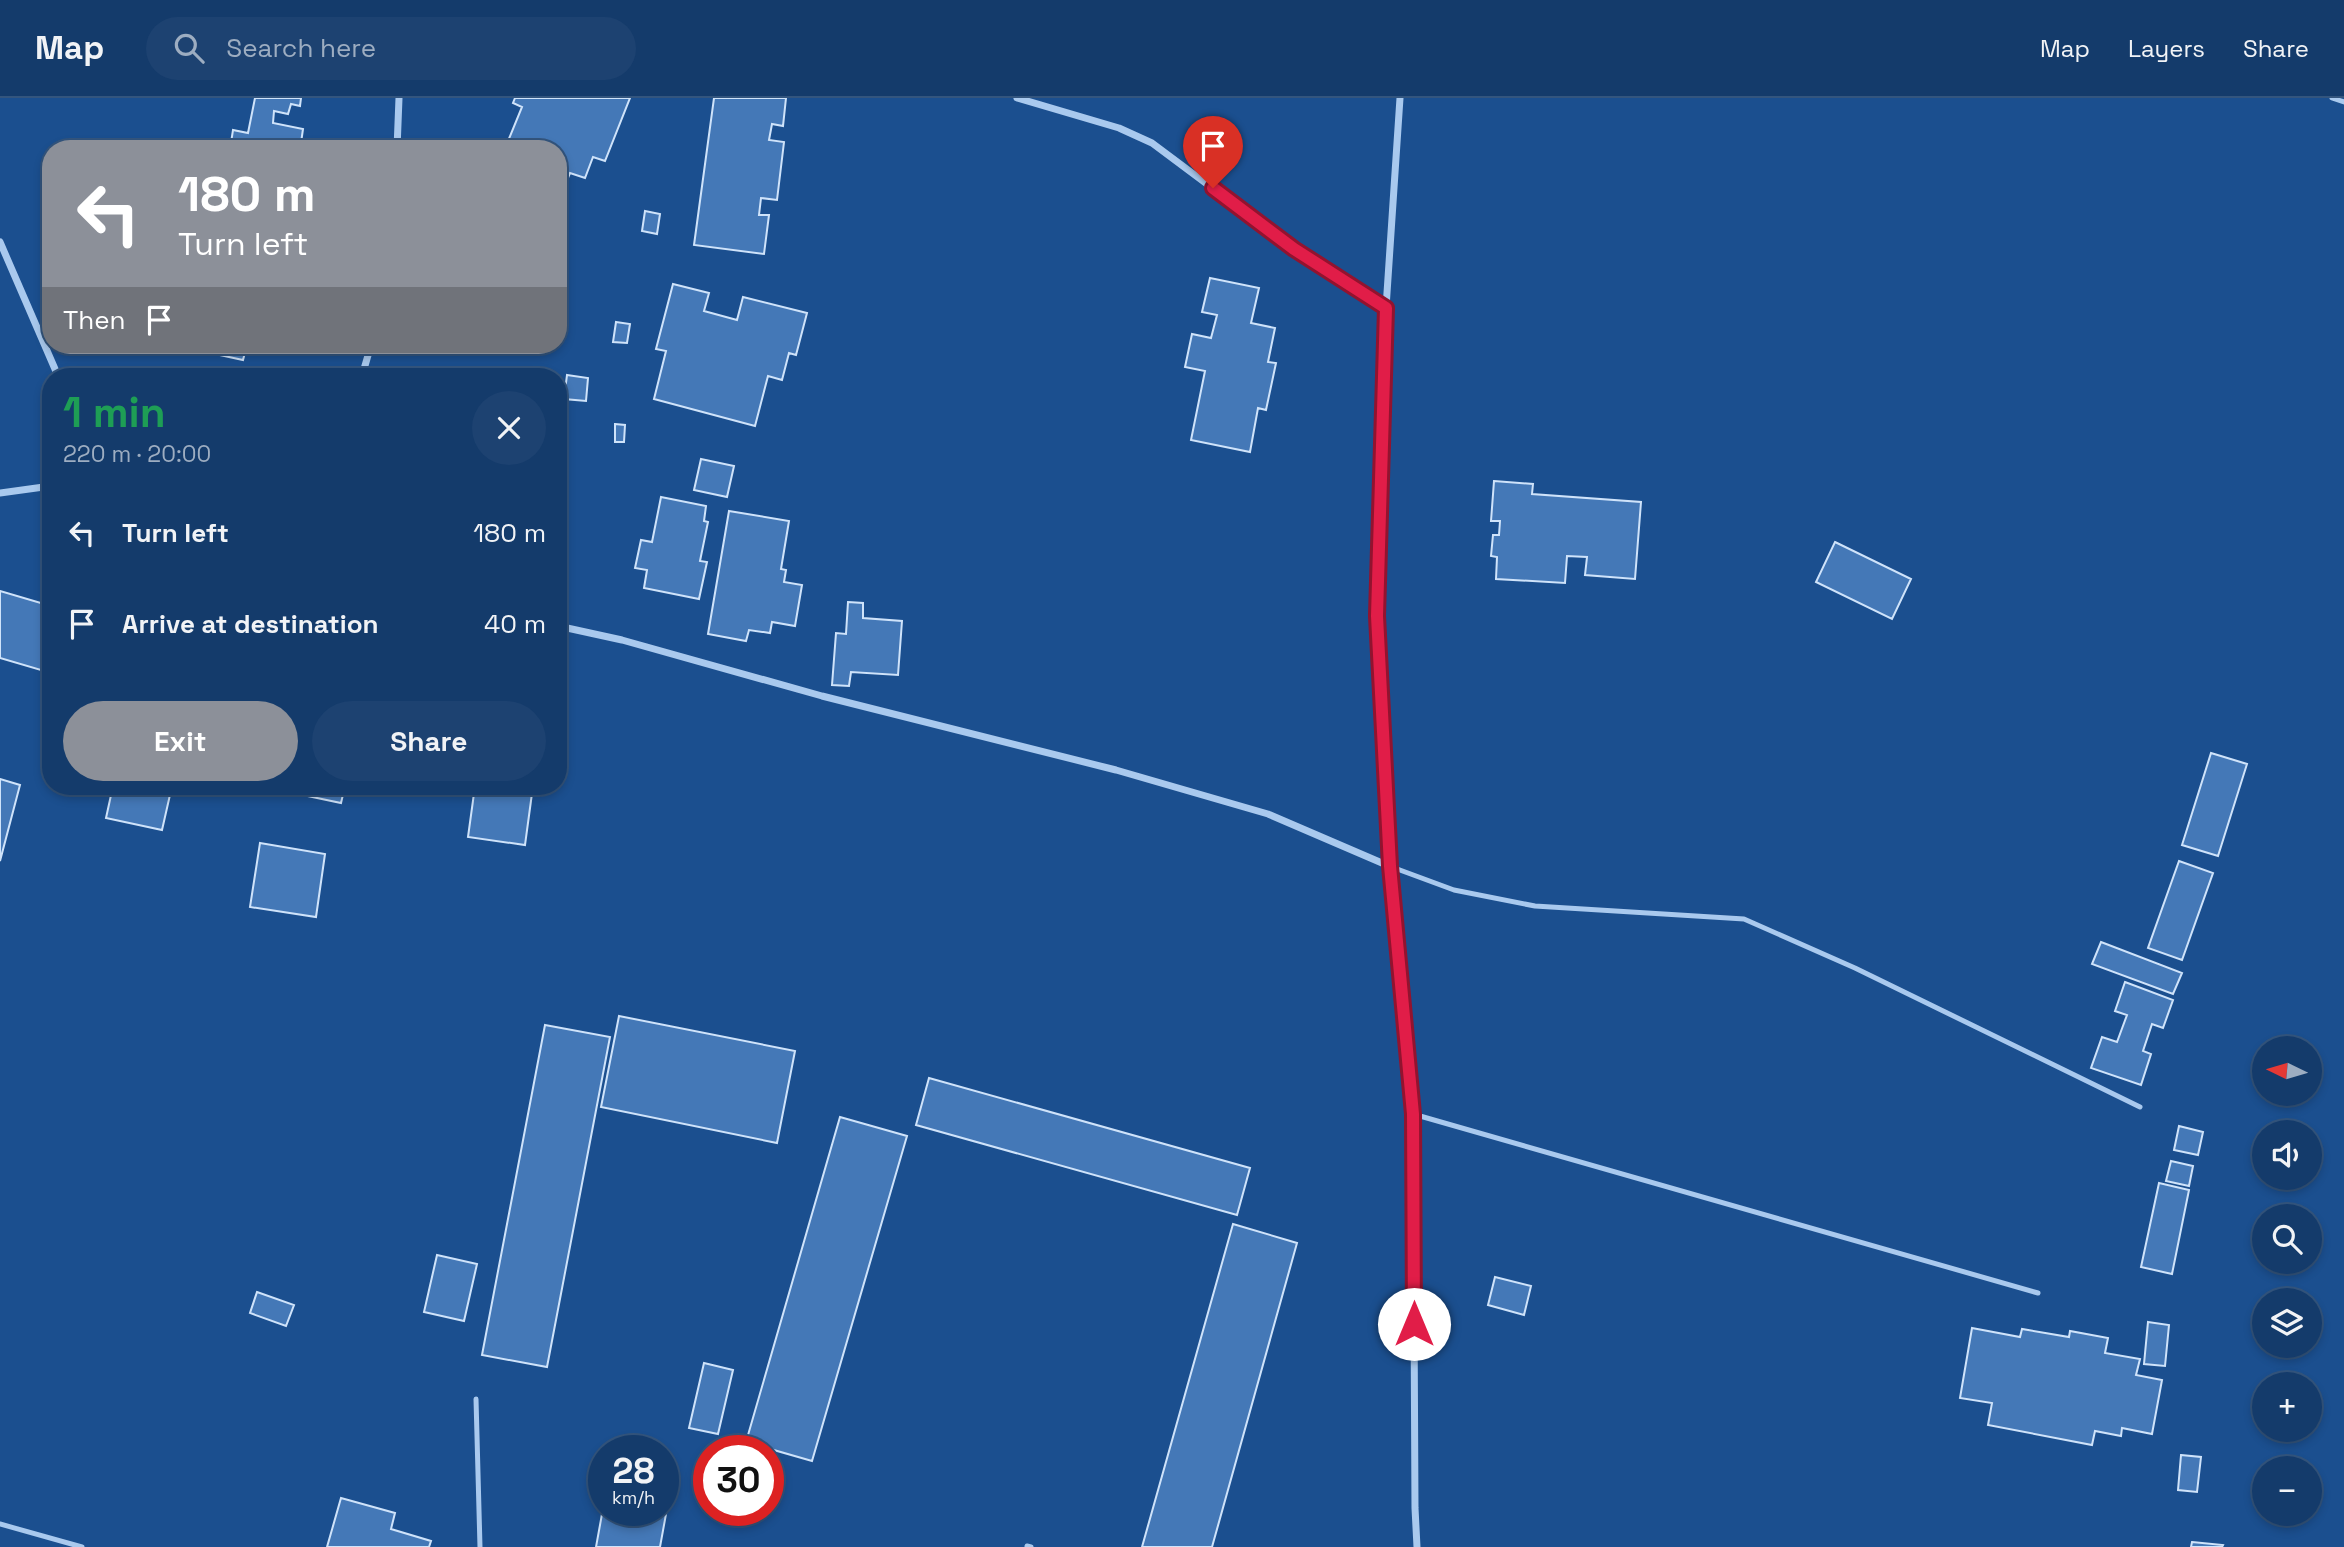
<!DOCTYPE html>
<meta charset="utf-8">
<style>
body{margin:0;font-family:"Space Grotesk",sans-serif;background:#1d4271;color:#f1f3f6;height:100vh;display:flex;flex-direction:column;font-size:26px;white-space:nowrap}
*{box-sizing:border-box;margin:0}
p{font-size:23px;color:#9dadc1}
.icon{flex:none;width:38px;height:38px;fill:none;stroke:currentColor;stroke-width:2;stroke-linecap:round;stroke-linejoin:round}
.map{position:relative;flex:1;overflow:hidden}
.side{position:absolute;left:42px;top:270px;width:525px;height:427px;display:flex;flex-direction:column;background:#143b6b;border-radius:28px;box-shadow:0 4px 10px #0003,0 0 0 2px #33557e}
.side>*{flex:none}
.banner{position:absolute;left:42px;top:42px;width:525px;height:214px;border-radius:28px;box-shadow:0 4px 10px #0003,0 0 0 2px #33557e;background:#8c9099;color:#fff;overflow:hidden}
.needle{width:46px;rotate:275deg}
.controls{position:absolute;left:2252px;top:938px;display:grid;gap:14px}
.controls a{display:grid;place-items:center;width:70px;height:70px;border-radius:50%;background:#143b6b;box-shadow:0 4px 10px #0003,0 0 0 2px #33557e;font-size:35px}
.speed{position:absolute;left:588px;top:1337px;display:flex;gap:14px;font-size:35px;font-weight:700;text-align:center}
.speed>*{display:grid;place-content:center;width:91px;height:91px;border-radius:50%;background:#143b6b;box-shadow:0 4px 10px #0003,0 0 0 2px #33557e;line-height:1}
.speed small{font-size:18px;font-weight:400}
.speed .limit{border:10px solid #d22;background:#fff;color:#111}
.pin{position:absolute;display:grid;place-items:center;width:60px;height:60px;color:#fff;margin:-72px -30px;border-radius:50% 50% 50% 0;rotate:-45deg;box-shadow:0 0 7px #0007}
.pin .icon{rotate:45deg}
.me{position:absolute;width:77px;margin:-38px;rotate:0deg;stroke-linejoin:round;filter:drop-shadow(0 0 5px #0008)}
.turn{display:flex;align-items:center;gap:24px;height:147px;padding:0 21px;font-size:32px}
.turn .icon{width:91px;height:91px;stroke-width:2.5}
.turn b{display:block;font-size:49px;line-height:60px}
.then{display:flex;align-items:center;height:66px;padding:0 21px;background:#0003;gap:14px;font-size:26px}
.round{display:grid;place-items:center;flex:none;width:74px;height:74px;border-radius:37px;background:#1d4271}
.overview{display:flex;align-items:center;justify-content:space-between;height:119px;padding:0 21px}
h1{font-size:42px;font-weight:600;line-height:52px;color:#1e9e55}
.button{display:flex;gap:14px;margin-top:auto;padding:14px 21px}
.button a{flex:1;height:80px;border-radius:42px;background:#8c9099;color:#fff;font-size:28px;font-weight:600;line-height:80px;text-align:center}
.button a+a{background:#1d4271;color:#f1f3f6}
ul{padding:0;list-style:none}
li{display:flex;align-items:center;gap:21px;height:91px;padding:0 21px}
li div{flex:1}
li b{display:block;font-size:26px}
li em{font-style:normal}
header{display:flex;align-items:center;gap:42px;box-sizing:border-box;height:98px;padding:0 35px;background:#143b6b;border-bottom:2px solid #33557e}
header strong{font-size:33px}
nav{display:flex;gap:38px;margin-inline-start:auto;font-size:24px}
.search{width:490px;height:63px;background:#1d4271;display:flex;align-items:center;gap:18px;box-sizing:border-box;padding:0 24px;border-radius:38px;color:#9dadc1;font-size:26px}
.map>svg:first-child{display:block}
.building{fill:#4478b7;stroke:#cfe3fa;stroke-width:2}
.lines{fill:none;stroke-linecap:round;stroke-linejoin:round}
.lane{stroke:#a9c9ee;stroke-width:5}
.street{stroke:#a9c9ee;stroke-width:7}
.route-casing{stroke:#92132f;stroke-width:18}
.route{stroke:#e11d48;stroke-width:12}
</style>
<header>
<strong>Map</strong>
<div class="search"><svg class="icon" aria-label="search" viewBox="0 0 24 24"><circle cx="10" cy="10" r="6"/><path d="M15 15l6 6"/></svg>Search here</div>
<nav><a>Map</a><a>Layers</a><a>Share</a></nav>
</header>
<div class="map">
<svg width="2344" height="1449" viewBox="0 0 2344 1449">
<rect width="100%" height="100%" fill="#1b4f8f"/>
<path class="building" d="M255,0H301L300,8L291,6L288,16L274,13L273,25L303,31L301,45L309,46L308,51H230L233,32L248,35Z
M515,0H630L605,63L593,59L585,80L570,75L565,87L558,85V51H512L506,48L522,9L513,5Z
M714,0H786L783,28L772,26L769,42L784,44L777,102L761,100L759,117H769L764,156L694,147Z
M645,113L660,116L657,136L642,133Z
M1210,180L1259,190L1251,225L1275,230L1268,264L1276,265L1266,312L1258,310L1250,354L1191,342L1205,273L1185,269L1192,236L1211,240L1217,217L1202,214Z
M673,186L709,195L704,213L737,222L743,199L807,215L796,257L789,255L782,282L768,278L755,328L654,301L666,253L656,251Z
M616,224L630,226L627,245L613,244Z
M217,247H247L243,262L215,256Z
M567,277L588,280L586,303L564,301Z
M615,326L625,327L624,344H615Z
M701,361L734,368L727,399L694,392Z
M1494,383L1533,386L1532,396L1641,404L1635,481L1585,477L1587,459L1567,458L1565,485L1496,481L1497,459L1491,458L1493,437H1499L1500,423H1491Z
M661,399L706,408L704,423L708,424L700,463L707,464L699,501L644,490L647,472L635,470L641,442L652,444Z
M729,413L789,423L781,471L786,472L784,484L802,487L795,528L772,524L770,535L749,532L746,543L708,536Z
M1835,444L1911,481L1892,521L1816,484Z
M0,493L51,508V575L0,560Z
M848,504L863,505V520L902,523L898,577L851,574L849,588L832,587L836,535L846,536Z
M2211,655L2247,666L2218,758L2182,747Z
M0,681L20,687L0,763Z
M113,688H172L162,732L106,720Z
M274,688H345L341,705L274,691Z
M475,688H533L525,747L468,739Z
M260,745L325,756L316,819L250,809Z
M2179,763L2213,775L2182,862L2148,850Z
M2101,844L2182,875L2173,896L2092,866Z
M2125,884L2173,902L2163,930L2152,926L2143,953L2151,956L2141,987L2091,970L2102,939L2117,944L2127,917L2115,913Z
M619,918L795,953L777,1045L601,1009Z
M545,927L610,939L547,1269L482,1257Z
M929,980L1250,1070L1237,1117L916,1027Z
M840,1019L907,1038L812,1363L746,1344Z
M2179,1028L2203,1034L2198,1057L2174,1052Z
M2171,1063L2193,1068L2189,1088L2166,1083Z
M2159,1085L2189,1092L2172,1176L2141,1169Z
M1233,1126L1297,1145L1212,1449H1142Z
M437,1157L477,1166L464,1223L424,1214Z
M1495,1179L1531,1188L1524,1217L1488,1207Z
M257,1194L294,1207L286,1228L250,1215Z
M2148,1224L2169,1227L2165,1268L2144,1266Z
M1972,1230L2020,1239L2022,1231L2069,1239L2070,1233L2108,1240L2105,1255L2140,1261L2136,1277L2162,1282L2152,1336L2122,1330L2121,1338L2095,1333L2092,1347L1988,1327L1992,1305L1960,1300Z
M704,1265L733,1272L718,1336L689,1330Z
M2181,1357L2201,1359L2197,1394L2178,1392Z
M341,1400L395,1415L391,1431L431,1443L429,1449H327Z
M663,1404L668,1405L660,1449H596L604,1405V1412H663Z
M2192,1444L2223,1447L2222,1449H2191Z"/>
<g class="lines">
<path class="lane" d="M2332,0L2344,4
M1389,768L1454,792L1535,808L1744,821L1855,870L2140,1009
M1413,1016L2038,1195
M476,1301L480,1449
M0,1426L82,1449
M1027,1448L1031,1449"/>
<path class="street" d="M1017,0L1119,30L1152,45L1294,151L1386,210
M1400,0L1386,210L1377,518L1389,768L1413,1016L1415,1410L1417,1449
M397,51L399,0
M0,144L58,278
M362,278L371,247
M0,395L51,388
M558,528L622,542L822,598L1116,672L1268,716L1389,768"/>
</g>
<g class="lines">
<g class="route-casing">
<path id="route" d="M1213,90L1294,151L1386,210L1377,518L1390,768L1413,1016L1414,1226"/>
</g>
<use href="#route" class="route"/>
</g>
</svg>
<div class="controls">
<a><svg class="needle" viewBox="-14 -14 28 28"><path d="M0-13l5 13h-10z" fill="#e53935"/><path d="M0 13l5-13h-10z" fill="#9dadc1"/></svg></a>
<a><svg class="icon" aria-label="sound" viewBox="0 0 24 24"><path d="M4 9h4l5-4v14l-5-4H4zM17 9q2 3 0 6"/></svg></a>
<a><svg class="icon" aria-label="search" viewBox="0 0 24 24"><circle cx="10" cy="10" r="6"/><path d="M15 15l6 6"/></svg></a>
<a><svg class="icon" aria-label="layers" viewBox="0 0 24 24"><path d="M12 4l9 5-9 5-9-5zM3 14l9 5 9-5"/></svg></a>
<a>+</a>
<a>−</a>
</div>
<div class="speed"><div>28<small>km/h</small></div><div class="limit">30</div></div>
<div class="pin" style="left:1213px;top:90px;background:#d93025"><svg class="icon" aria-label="arrive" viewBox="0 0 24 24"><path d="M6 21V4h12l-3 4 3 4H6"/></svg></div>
<svg class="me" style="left:1414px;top:1226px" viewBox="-20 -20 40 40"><circle r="19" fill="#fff"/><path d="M0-13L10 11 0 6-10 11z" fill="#e11d48"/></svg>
<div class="banner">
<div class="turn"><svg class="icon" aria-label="left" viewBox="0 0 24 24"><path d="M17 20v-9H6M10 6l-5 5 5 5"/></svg><div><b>180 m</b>Turn left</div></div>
<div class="then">Then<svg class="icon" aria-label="arrive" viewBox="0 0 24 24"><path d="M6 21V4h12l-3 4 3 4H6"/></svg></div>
</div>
<section class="side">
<div class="overview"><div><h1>1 min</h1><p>220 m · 20:00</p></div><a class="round"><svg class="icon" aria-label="close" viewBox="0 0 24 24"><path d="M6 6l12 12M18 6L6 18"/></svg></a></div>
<ul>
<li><svg class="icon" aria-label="left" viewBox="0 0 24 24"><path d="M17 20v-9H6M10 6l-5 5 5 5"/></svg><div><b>Turn left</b></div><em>180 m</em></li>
<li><svg class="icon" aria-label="arrive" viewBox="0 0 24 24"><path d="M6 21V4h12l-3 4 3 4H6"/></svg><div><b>Arrive at destination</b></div><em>40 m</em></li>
</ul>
<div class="button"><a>Exit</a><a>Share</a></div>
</section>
</div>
